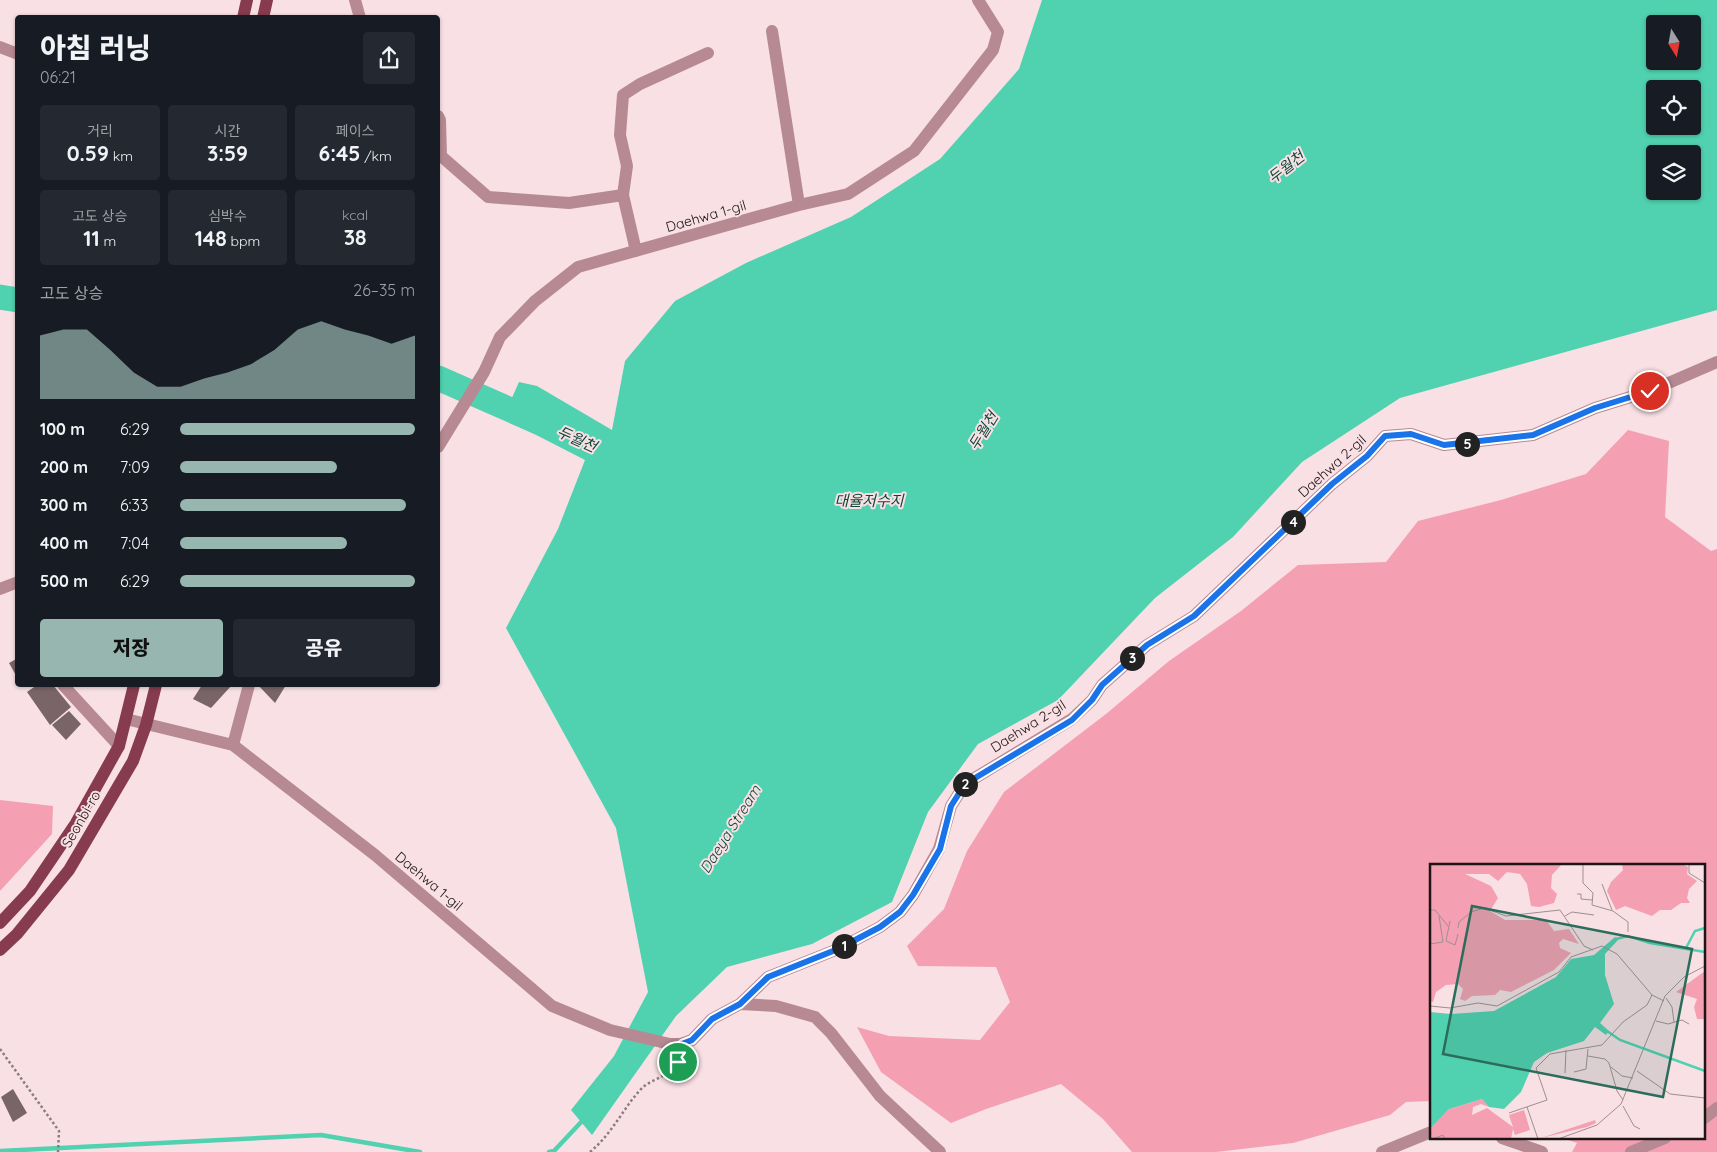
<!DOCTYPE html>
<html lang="ko">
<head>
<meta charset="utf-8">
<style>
	:root { --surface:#171b24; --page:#242831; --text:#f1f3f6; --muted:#9ea1a6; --accent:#98b6b0 }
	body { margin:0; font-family:Quicksand,"Noto Sans KR",sans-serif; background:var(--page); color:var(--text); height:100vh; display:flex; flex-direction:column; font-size:19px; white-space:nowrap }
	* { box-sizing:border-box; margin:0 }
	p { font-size:16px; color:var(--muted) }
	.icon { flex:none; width:28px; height:28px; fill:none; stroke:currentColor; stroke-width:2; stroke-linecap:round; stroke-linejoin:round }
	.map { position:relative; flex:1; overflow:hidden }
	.side { position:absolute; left:15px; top:15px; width:425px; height:672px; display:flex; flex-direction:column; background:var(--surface); border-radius:5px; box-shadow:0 1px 4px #0004 }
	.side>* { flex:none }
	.needle { width:32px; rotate:169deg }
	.tools { position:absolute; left:1646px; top:15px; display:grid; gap:10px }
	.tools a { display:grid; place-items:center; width:55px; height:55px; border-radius:5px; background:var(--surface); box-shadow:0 1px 4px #0004; font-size:25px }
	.pin { position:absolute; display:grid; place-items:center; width:42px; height:42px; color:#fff; margin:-21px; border:2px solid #fff; border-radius:50%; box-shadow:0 1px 5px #0007 }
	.km { position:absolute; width:25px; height:25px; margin:-12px; border-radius:50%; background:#222; color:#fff; font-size:14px; line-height:25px; text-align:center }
	.round { display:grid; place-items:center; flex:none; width:52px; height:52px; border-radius:5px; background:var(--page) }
	.headline { display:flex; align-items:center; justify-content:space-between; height:85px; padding:0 25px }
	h1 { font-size:28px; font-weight:800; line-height:38px }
	.figures { display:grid; grid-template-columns:repeat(3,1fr); gap:8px; height:85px; padding:5px 25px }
	.figures div { display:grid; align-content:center; border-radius:5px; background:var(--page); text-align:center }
	.figures b { font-size:21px; font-weight:800 }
	.figures small { font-size:14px; font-weight:400 }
	.figures p { font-size:14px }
	.chart { height:140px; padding:10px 25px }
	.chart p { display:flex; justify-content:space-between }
	.chart svg { width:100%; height:90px; margin-top:5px; fill:var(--accent); opacity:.7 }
	.primary-button { display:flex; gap:10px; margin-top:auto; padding:10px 25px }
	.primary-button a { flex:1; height:58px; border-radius:5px; background:var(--accent); color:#111; font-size:20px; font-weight:800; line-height:58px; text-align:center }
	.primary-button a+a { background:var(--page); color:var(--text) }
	ul { padding:0 25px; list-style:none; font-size:16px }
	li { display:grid; grid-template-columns:80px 60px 1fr; align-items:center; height:38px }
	li i { height:12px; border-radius:6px; background:var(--accent) }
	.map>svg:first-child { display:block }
</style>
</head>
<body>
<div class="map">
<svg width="1717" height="1152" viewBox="0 0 1717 1152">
	<rect width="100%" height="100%" fill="#f8e0e4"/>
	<!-- green -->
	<path fill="#f59fb2" d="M1628,430l41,11 -4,76 46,34 6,-2v603h-145l5,-9 -15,-5h141v-272h-272v235l-25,1 -16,13 -97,28 -77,9h-84l-29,-33 -42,-35 -75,25 -35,14 -70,-51 -24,-45 32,9 91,4 30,-38 -14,-35 -78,-1 -11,-20 37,-37 23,-58 37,-59 102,-78 63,-53 72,-50 57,-46 88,-3 32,-41 83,-21 85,-26z
		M0,800l53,6 -1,28 -52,57z"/>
	<!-- water -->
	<path fill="#50d1af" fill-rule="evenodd" d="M1042,0h675v310l-317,88 -98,64 -69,75 -78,61 -97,102 -80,44 -50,68 -36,90 -80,42 -85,23 -51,49 -84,119 -21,-25 43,-54 34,-64 -32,-164 -110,-200 52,-99 27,-69 -82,-42 16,-36 18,4 75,44 13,-69 50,-60 71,-38 105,-46 89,-58 79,-90zM1655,24h37v37h-37zM1655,89h37v37h-37zM1655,154h37v37h-37z"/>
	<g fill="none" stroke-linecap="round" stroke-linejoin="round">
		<!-- stream -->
		<path stroke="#50d1af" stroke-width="4.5" d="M0,1151l321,-16 99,17
			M549,1152l5,-1 30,-32"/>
		<!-- river -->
		<path stroke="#50d1af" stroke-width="25" d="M0,297l18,3
			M438,378l100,44"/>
	</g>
	<!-- building -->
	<path fill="#796468" d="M18,658v21l-9,-16z
		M37,685h16l18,22 -21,18 -23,-33z
		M202,685h30l-21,23 -18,-9z
		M258,685h28l-11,18z
		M69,711l12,13 -15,16 -14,-15z
		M13,1089l14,24 -14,9 -12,-25z"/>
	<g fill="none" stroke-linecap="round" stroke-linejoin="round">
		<!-- path -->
		<path stroke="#8c7c7f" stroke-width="2.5" stroke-dasharray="2.5 2.5" stroke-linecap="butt" d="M0,1049l59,82 -1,21
			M590,1152c23,-19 33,-44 52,-64 12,-11 34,-12 37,-32"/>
		<!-- minor -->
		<path stroke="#b78a93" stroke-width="12" d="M355,0l5,18
			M772,31l27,174
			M0,47l18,7
			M438,116l2,4 1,36 47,41 81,6 54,-8
			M636,251l-13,-56 4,-29 -7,-31 3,-40 17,-11 68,-31
			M438,447l46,-75 16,-35 35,-36 43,-34 221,-62 49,-11 66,-43 79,-101 5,-18 -20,-32
			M0,589l18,-7
			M63,685l56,61
			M126,719l107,26 142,110 177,151 58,24 60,14h11l11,-4 20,-21 28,-15 28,-27 70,-28 42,-22 20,-15 13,-17 26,-46 12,-43 14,-22 107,-65 20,-19 10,-15 45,-40 47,-29 138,-132 35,-28 18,-20 26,-2 33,11 89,-10 62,-27 55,-17 67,-29
			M233,745l16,-60
			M740,1004l36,2 39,11 16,16 49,63 60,56
			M1703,1119l14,-11
			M1502,1138l40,14
			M1382,1152l49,-20
			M1631,1152l34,-14"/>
		<!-- major -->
		<path stroke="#863b4f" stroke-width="12" d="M243,18l4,-18
			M263,18l4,-18
			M0,923l30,-32 46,-68 43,-77 15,-61
			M0,950l17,-16 52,-64 64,-109 13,-36 10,-40"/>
	</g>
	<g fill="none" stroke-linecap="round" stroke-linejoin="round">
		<!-- route casing -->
		<g stroke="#fff" stroke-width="10">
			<path id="route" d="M678,1062l4,-18 10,-4 20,-21 28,-15 28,-27 70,-28 42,-22 20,-15 13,-17 27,-46 11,-43 14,-22 107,-64 20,-20 10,-15 45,-40 47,-29 138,-132 35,-28 18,-20 26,-2 33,11 89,-10 62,-27 55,-17"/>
		</g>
		<!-- route -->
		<use href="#route" stroke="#1a73e8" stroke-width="6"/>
	</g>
	<g text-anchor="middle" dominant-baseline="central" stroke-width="4" stroke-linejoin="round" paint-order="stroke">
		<!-- street labels -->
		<g font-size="14" fill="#1c1415" stroke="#f8e0e4">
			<text transform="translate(706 216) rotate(-16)">Daehwa 1-gil</text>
			<text transform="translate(1332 466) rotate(-42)">Daehwa 2-gil</text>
			<text transform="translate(1028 726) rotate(-32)">Daehwa 2-gil</text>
			<text transform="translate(81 819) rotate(-60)">Seonbi-ro</text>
			<text transform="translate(429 881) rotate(40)">Daehwa 1-gil</text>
		</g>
		<!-- water labels -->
		<g font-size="15" font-style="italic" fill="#0e4639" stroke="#f8e0e4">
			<text transform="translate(1286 167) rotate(-38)">두월천</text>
			<text transform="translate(983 431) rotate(-58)">두월천</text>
			<text transform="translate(577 439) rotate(24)">두월천</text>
			<text x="869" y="500">대율저수지</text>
			<text transform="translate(730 829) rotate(-58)">Daeya Stream</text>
		</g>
	</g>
	<!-- overview -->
	<g transform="translate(1430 864)">
		<rect width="275" height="275" fill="#f8e0e4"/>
		<path d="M0,0h132l-10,11 -1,13 6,6 -3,9 -15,4 -8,-1 -4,-22 -7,-10 -13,-2 -9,9 -9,-7h-24l26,12 7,12 -8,13 15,9h41l8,11 15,-2 10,15 -16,-5 -4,4 1,5 11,5 -17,17 -43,22 -11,-2 -5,5 -23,1 -7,5 -5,-2 3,-10 -5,-5 -12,1 -10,7 -3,10 -3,-1zM192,0h60l6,3 -1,7 10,7 -8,8 -2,9 3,5h-9l-10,7h-11l-8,6 -27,-10 -9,4 -9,-19 4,-9 12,-12zM275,107v60l-1,-12h-7l-3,-12 3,-8 -21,-7zM52,235l7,8 -8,-3 -8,3 -1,8 15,-7 26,19 -4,-12 15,-5 6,20 -15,5 -2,-6 -2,10h-81v-10l19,-20zM165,256l1,3 -9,4 -46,11z" fill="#f59fb2"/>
		<path d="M185,73l3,3 -13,14v21l9,29 -14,19 9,8 -3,4 -11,-8 -11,14 -37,12 -13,9 -13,30 -17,17 -15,-2 -7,-8 -33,10 -19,20v-117l21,2 43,-3 62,-34 15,-18 23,-4z" fill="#50d1af"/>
		<path fill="none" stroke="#50d1af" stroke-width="2.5" d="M186,75l12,-3 22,7 55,9M256,84l9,-17 10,-3M177,167l13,9 85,31"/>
		<path fill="none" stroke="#a08e91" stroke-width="1" d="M259,0v9l16,10M153,1v18l10,10 -1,12 21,6 15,11v10M172,20l10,26M147,30h4v5l11,1M0,46h5l13,16M135,52l7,-4 22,3M20,57l-4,20 9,4 3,-11M28,64l1,-6 12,-10 13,-4 22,8 54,-6 24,36 9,4M0,80l13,-2 -4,-26M236,134l6,9 2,15M0,142l20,2 28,-5 19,3 62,-34 12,-15 31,-11 15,8 35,41 12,6M226,157l12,3 14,-4 7,4M158,192l17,3 4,4 8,28 6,9M181,203l11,9 11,2M207,207l33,23 35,4M144,208l12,-3 2,-20M135,209l1,-23M193,242l11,20 6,3M97,243l11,32M79,249l38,-13 -11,-32 14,-14 52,-9 21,-23 24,-17 5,-10M3,275l10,-4 2,4M128,275l39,-14 24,-21 44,-108 19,-19 21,-11"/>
		<path fill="#2c6c5b" fill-opacity="0.15" stroke="#2c6c5b" stroke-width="2.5" d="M42,42l220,43 -29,148 -220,-43z"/>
		<rect width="275" height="275" fill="none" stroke="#1c1415" stroke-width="2.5"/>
	</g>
</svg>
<div class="tools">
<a><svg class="needle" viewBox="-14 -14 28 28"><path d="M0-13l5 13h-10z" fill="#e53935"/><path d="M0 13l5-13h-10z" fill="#9ea1a6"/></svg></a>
<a><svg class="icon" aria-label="locate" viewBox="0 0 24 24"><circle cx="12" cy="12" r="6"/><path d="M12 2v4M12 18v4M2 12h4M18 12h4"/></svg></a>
<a><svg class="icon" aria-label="layers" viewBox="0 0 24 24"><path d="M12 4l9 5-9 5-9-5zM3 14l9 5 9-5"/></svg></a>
</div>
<div class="pin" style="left:678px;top:1062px;background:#1e9e55"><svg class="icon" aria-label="arrive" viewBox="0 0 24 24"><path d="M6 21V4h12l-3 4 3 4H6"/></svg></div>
<div class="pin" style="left:1650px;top:391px;background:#d93025"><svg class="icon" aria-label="check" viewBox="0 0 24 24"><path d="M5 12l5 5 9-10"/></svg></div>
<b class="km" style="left:844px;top:946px">1</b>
<b class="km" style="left:965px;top:784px">2</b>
<b class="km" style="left:1132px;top:658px">3</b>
<b class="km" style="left:1293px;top:522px">4</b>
<b class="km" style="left:1467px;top:444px">5</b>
<section class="side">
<div class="headline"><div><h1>아침 러닝</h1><p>06:21</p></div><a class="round"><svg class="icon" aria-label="share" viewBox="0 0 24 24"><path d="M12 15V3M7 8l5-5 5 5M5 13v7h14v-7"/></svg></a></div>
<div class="figures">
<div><p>거리</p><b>0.59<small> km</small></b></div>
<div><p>시간</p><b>3:59</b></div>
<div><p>페이스</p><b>6:45<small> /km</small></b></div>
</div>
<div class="figures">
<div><p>고도 상승</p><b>11<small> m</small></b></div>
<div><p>심박수</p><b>148<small> bpm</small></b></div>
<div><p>kcal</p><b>38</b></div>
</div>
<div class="chart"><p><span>고도 상승</span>26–35 m</p>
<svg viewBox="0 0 160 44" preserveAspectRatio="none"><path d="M0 44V13L10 10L20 10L30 20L40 31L50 38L60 38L70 34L80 31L90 27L100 20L110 10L120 6L130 10L140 13L150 17L160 13V44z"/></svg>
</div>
<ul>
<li><b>100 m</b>6:29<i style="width:100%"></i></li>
<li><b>200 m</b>7:09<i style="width:67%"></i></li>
<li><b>300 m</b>6:33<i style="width:96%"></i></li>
<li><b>400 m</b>7:04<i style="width:71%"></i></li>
<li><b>500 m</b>6:29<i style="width:100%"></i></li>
</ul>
<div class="primary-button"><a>저장</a><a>공유</a></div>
</section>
</div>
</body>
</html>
